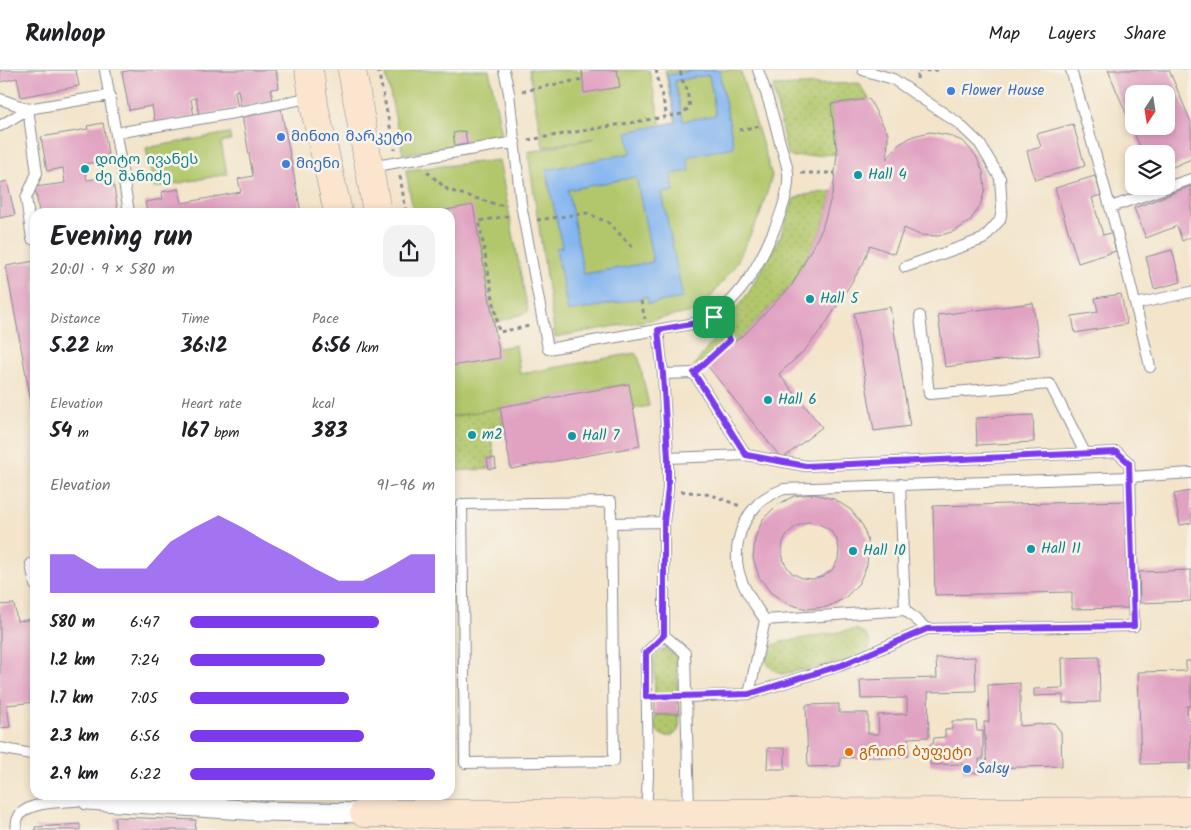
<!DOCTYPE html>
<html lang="en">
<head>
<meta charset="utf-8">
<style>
	:root { --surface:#fff; --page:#f2f2f2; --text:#202124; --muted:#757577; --line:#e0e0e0; --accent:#7c3aed }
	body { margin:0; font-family:Kalam,"Noto Sans Georgian",sans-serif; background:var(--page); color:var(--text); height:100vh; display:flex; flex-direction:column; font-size:19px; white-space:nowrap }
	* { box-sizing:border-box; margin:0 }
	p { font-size:16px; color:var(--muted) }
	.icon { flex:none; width:28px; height:28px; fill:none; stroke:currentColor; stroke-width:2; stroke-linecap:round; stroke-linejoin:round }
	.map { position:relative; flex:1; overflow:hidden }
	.drawer { position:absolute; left:30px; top:138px; width:425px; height:592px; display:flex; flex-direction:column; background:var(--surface); border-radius:15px; box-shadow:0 2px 8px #0003 }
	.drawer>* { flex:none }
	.needle { width:32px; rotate:192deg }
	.tools { position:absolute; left:1125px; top:15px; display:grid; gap:10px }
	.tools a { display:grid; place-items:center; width:50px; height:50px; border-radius:10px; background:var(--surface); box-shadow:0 2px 8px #0003; font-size:25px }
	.pin { position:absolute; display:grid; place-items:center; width:42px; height:42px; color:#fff; margin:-21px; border-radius:10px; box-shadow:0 2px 8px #0006 }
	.round { display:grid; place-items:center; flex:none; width:52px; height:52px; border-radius:15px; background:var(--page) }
	.summary { display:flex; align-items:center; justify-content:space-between; height:85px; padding:0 20px }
	h1 { font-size:28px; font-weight:800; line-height:38px }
	.figures { display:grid; grid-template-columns:repeat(3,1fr); gap:8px; height:85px; padding:5px 20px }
	.figures div { display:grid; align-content:center }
	.figures b { font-size:21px; font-weight:800 }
	.figures small { font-size:14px; font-weight:400 }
	.figures p { font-size:14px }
	.chart { height:140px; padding:10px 20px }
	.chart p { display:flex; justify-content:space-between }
	.chart svg { width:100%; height:90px; margin-top:5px; fill:var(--accent); opacity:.7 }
	ul { padding:0 20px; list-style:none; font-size:16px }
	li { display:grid; grid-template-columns:80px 60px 1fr; align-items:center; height:38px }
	li i { height:12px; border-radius:6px; background:var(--accent) }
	header { display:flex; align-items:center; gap:30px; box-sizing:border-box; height:70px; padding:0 25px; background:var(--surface); border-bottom:1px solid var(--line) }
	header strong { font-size:24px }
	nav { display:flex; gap:28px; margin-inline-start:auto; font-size:18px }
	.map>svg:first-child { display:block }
</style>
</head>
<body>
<header>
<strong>Runloop</strong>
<nav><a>Map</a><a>Layers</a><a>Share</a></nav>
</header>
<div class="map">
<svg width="1191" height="760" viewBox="0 0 1191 760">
	<defs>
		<pattern id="grass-dots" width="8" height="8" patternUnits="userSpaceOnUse" patternTransform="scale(1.25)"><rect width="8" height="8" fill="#b2c76c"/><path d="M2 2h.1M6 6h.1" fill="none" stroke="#98ab60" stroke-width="1.8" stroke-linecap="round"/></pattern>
	</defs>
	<rect width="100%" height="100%" fill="#f7f3e8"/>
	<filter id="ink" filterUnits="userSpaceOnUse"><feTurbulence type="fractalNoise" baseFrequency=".02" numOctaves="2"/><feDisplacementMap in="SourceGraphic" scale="10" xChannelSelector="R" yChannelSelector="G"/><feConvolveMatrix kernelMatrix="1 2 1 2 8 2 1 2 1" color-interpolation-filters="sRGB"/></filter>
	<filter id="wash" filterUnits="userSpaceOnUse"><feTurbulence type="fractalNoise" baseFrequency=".0096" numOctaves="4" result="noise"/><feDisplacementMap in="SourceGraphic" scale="20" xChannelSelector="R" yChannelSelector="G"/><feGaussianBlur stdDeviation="1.12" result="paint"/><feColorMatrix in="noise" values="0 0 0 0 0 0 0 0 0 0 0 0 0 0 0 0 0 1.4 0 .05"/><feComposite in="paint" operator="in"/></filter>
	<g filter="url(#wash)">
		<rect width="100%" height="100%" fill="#f3e4ca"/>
		<!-- grass -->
		<path fill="url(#grass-dots)" stroke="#667b65" d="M859,13l10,16 -38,5 6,50 -46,3 -4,-4 -14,-67z
			M833,121l-11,38 -30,56 -45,47 -41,32 -13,14 -4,-5 60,-81 32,-57 13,-36 10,-4z
			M500,337l3,18 -14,3 6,30 -7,1 1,10 -39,2v-54z
			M856,559c17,8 19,17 4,30l-79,15c-10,-4 -22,-15 -12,-26 2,-3 8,-4 12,-6z
			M666,579l8,5 3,5 1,41h-23l-1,-41 4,-7z
			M655,644h24c0,4 1,9 0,13 -2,11 -16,12 -22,4 -4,-5 -2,-11 -2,-17z"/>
		<!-- park -->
		<path fill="#b2c76c" stroke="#667b65" d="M385,0h104l14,70 -100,14z
			M529,0h120l12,55 15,-3 -11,-52h75l32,106 -12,39 -25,51 -35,45 -145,26 -27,-185 67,-14 -52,9z
			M229,63l2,7 -10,2 6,32 -73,14 -8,-40z
			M499,90l29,152 -34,11 4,25 18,-3 4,29 115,-21 4,6 10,47 -16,3 -5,-25 -178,33v-205h-37l-7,-42z"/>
		<!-- water -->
		<path fill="#84b5f0" stroke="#5072a7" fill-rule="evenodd" d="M697,0h22l15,77 -47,10 3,14 -19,3 3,17 -12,2 21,105 -35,6 -1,-7 -79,15 -12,-64 6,-1 -16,-77 85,-17 -4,-21 49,-10 -9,-47zM709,5l7,40 -33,6 -8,-40zM636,107l17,85 -69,12 -16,-84z"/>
		<g id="blocks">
			<!-- building -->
			<path fill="#e1a2c2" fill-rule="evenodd" d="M0,0h76l3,16 -58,11 -4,-19 -17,4z
				M133,0h143l3,18 -8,1 2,12 -32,6 -3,-17 -3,1 3,17 -39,7 -3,-17 -5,1 3,17 -39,7 -3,-17 -23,4 -7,-38z
				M582,0h35l3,17 -36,6z
				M1108,0h61l22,52v37l-25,11v-16h-23zM1134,24h32v32h-32z
				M869,29l19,35 -1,25 11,-14 15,-9 17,-4 18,3 16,7 12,14 7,16 2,17 -5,17 -10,15 -15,10 -17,5 -18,-1 -16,-7 -10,26 -24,-9 -7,19 -38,61 -20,25 -26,24 43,53 -40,32 -76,-95 41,-32 45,-47 30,-56 11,-38 4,-37 -6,-50z
				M281,39l20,103h-154l-2,-10 18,-3 -1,-7 17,-3 3,14 59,-11 -3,-13 15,-3 -11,-60z
				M103,53l6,37 -25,4 3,16 25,-4 6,35 -79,1 -4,-25 30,-4 -2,-15 -16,3 -6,-34 47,-8 -1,-3z
				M1073,54l12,42 -50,14 -8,-29 14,-4 -4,-13z
				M465,61l2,13 -12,2 -2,-13z
				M1095,106l6,19 -9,3 11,37 8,-2 5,18 -38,12 -23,-75z
				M7,111l8,34 -15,3v-35z
				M1191,116v51l-9,4 -5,-15 -31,12 -12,-30z
				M473,135l27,153 -49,8 -1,-154h-15z
				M1172,180l9,32 -27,7 -8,-32z
				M35,191v157h-1l-28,-152z
				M1121,224l6,30 -52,9 -3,-17 26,-4 -3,-14z
				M1033,233l7,52 -95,12 -7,-52z
				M890,237l20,119 -36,5 -20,-118z
				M629,314l11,62 -129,23 -11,-62z
				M1033,345l1,27 -57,3 -1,-27z
				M495,388l1,10 -7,1 -2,-10z
				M1191,421v32l-11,2 -6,-31z
				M814,424l20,5 17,11 12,16 6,19 -2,20 -8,18 -14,15 -18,9 -20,2 -19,-5 -17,-11 -12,-16 -6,-19 2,-20 8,-19 14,-14 17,-9zM808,452l11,2 10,5 7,9 3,11 -1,11 -6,10 -9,6 -10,3 -11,-1 -10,-5 -7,-9 -3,-10 1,-12 5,-9 9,-7z
				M1127,431l3,107 -58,1v-17l-137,3 -2,-89z
				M1191,500v31l-51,2 -1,-31z
				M14,534l3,17 18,-2v83l-28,3 3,22 -10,1v-123z
				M975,587l1,34 -48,1 1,45 -21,1v18l-68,2v8l-32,1 -2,-62 33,-1v9h29v21h11l-1,-19 29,-1v-16l-46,1 -1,-19 77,-2 -1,-20z
				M1099,587l1,45 -37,1v-8l-29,1v-7l29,-1 -1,-30z
				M1186,591h5v45h-4l1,14h3v49l-2,1v-7l-48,1 -3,-92 48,-1z
				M1020,613v43l34,-3 7,9 1,34 -75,2 -3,-46h5l-1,-37z
				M655,630h23l1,14h-24z
				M952,651h24l1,10h6v28h-4l1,14h-17v-9l-33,1v-21h3l1,-6 11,-1v-7l7,-1z
				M768,678h17v21h-18z
				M115,747l81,3 -1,10h-80z
				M80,754v6h-45v-3z"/>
		</g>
	</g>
	<g filter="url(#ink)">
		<use href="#blocks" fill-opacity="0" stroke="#878a94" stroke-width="1"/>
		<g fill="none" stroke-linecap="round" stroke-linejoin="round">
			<!-- lane casing -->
			<g stroke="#878a94" stroke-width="12">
				<path id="lane" d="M105,0l24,142
					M504,0l5,23 12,111 27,145 154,-27c15,-6 29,-20 40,-34 18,-23 49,-86 46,-115 -1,-10 -5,-20 -8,-30 -6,-25 -13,-49 -22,-73
					M863,0l30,9 65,44 22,21 20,34 2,31 -2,11 -17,19 -78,28
					M1071,0c29,98 57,197 79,297
					M0,29l28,10 -28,17
					M116,63l118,-20 78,-16
					M370,97l145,-25
					M1111,137l80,-28
					M35,168l-3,1 -6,-41 11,-25 -9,-64 82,-14
					M1136,234l55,-12
					M920,246l9,78 121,-10 35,69
					M658,260l5,44 5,84v31l-4,33v113
					M663,304l31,-1 52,82
					M668,388l78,-3 60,11 311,-14 12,11 1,14 61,-4
					M611,432l3,259 -149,2 -3,-259z
					M611,453l53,-1
					M31,494l4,21
					M765,550c-8,-12 -17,-24 -22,-36 -12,-27 -6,-58 14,-79 7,-8 17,-12 27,-16l346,-12 4,149 -207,3 -22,-19 -5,-126
					M749,624l93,-29 85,-36
					M686,627l63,-3 16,-74 140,-10
					M0,678l31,6 4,2
					M210,725v13
					M646,742l2,-36 -2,-123 18,-18 21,18 4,158
					M16,760c1,-3 0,-9 2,-12 8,-18 51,-16 69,-18l-1,-2"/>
			</g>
			<!-- street casing -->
			<g stroke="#878a94" stroke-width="21">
				<path id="street" d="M87,730l174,11 103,2"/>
			</g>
			<!-- secondary casing -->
			<g stroke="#878a94" stroke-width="29">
				<path id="secondary" d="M309,0l6,40 23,102
					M352,0l25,142
					M364,743l70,1 757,-3"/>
			</g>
			<!-- path -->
			<path stroke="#878a94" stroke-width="3" stroke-dasharray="4 4" stroke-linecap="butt" d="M378,0l17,80
				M656,0l11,47
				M917,9l1,-8 22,-1
				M522,21l61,-12
				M739,60l21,-4
				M528,70l154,-26 8,-7 -4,-21 -4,-6 -2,-10
				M427,102l21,18 51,15h8
				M801,103h34
				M400,106l6,36
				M508,146l-29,5 20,111 31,-6
				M537,150l50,-7 22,10 24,25
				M641,231l4,18
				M721,258l11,15
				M704,293l26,-23
				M681,421l31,4 28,11
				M659,627h14"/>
			<!-- lane -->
			<use href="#lane" stroke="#fff" stroke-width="10"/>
			<!-- street -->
			<use href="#street" stroke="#fff" stroke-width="19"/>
			<!-- secondary -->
			<use href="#secondary" stroke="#fce5cf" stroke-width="28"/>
		</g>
	</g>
	<g fill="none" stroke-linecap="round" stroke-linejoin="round" filter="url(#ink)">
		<!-- route casing -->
		<g stroke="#fff" stroke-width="10">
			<path id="route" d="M714,247l16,23 -36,33 52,82 60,11 311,-14 12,11 5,163 -207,3 -85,36 -93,29 -103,3v-44l18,-18v-113l4,-33v-31l-5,-84 -5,-44 44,-8z"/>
		</g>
		<!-- route -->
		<use href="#route" stroke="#7c3aed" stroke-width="6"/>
	</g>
	<!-- markers -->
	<g fill="#3f7fe0" stroke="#f7f3e8" stroke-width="2">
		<circle cx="951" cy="21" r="5"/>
		<circle cx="281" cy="67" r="5"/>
		<circle cx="286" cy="94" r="5"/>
		<circle cx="967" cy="699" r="5"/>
	</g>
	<g fill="#0f9aa8" stroke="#f7f3e8" stroke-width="2">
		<circle cx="85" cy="99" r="5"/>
		<circle cx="858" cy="105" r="5"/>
		<circle cx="810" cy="229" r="5"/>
		<circle cx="768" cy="330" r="5"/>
		<circle cx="472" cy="365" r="5"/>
		<circle cx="572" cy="366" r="5"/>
		<circle cx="1031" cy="479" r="5"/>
		<circle cx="853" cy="481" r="5"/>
	</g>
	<circle fill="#e8710a" stroke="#f7f3e8" stroke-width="2" cx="849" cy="682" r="5"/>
	<g text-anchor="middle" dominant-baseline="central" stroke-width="5" stroke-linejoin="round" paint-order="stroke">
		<!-- shop labels -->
		<g font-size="15" fill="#366cbe" stroke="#f7f3e8" text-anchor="start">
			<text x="961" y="21">Flower House</text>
			<text x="291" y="67">მინთი მარკეტი</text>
			<text x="296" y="94">მიენი</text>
			<text x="977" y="699">Salsy</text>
		</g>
		<!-- culture labels -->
		<g font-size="15" fill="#0d838f" stroke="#f7f3e8" text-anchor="start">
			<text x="95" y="90">დიტო ივანეს<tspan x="95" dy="17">ძე შანიძე</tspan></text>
			<text x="868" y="105">Hall 4</text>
			<text x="820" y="229">Hall 5</text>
			<text x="778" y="330">Hall 6</text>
			<text x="482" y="365">m2</text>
			<text x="582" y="366">Hall 7</text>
			<text x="1041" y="479">Hall 11</text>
			<text x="863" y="481">Hall 10</text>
		</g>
		<!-- food labels -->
		<g font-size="15" fill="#c56008" stroke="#f7f3e8" text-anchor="start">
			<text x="859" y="682">გრიინ ბუფეტი</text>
		</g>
	</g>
</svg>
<div class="tools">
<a><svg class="needle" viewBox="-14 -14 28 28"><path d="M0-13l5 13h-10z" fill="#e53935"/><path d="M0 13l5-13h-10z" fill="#757577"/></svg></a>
<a><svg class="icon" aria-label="layers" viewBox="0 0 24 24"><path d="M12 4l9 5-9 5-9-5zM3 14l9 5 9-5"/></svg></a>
</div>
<div class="pin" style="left:714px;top:247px;background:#1e9e55"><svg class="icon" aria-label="arrive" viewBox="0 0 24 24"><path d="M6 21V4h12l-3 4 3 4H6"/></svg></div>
<section class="drawer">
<div class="summary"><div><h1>Evening run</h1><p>20:01 · 9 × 580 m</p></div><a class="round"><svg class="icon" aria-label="share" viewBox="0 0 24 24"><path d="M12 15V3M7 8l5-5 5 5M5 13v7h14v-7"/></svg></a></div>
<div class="figures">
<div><p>Distance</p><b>5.22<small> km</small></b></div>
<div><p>Time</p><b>36:12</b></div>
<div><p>Pace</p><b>6:56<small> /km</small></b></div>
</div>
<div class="figures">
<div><p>Elevation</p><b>54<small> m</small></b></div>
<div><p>Heart rate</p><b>167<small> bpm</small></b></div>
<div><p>kcal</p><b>383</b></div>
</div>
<div class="chart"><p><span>Elevation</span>91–96 m</p>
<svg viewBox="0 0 160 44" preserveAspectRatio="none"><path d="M0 44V25L10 25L20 32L30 32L40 32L50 19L60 12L70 6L80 12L90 19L100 25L110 32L120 38L130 38L140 32L150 25L160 25V44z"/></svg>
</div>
<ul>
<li><b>580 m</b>6:47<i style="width:77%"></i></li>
<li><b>1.2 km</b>7:24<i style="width:55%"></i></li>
<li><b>1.7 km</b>7:05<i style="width:65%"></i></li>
<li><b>2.3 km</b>6:56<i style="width:71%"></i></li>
<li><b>2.9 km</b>6:22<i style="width:100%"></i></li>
</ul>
</section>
</div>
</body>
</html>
